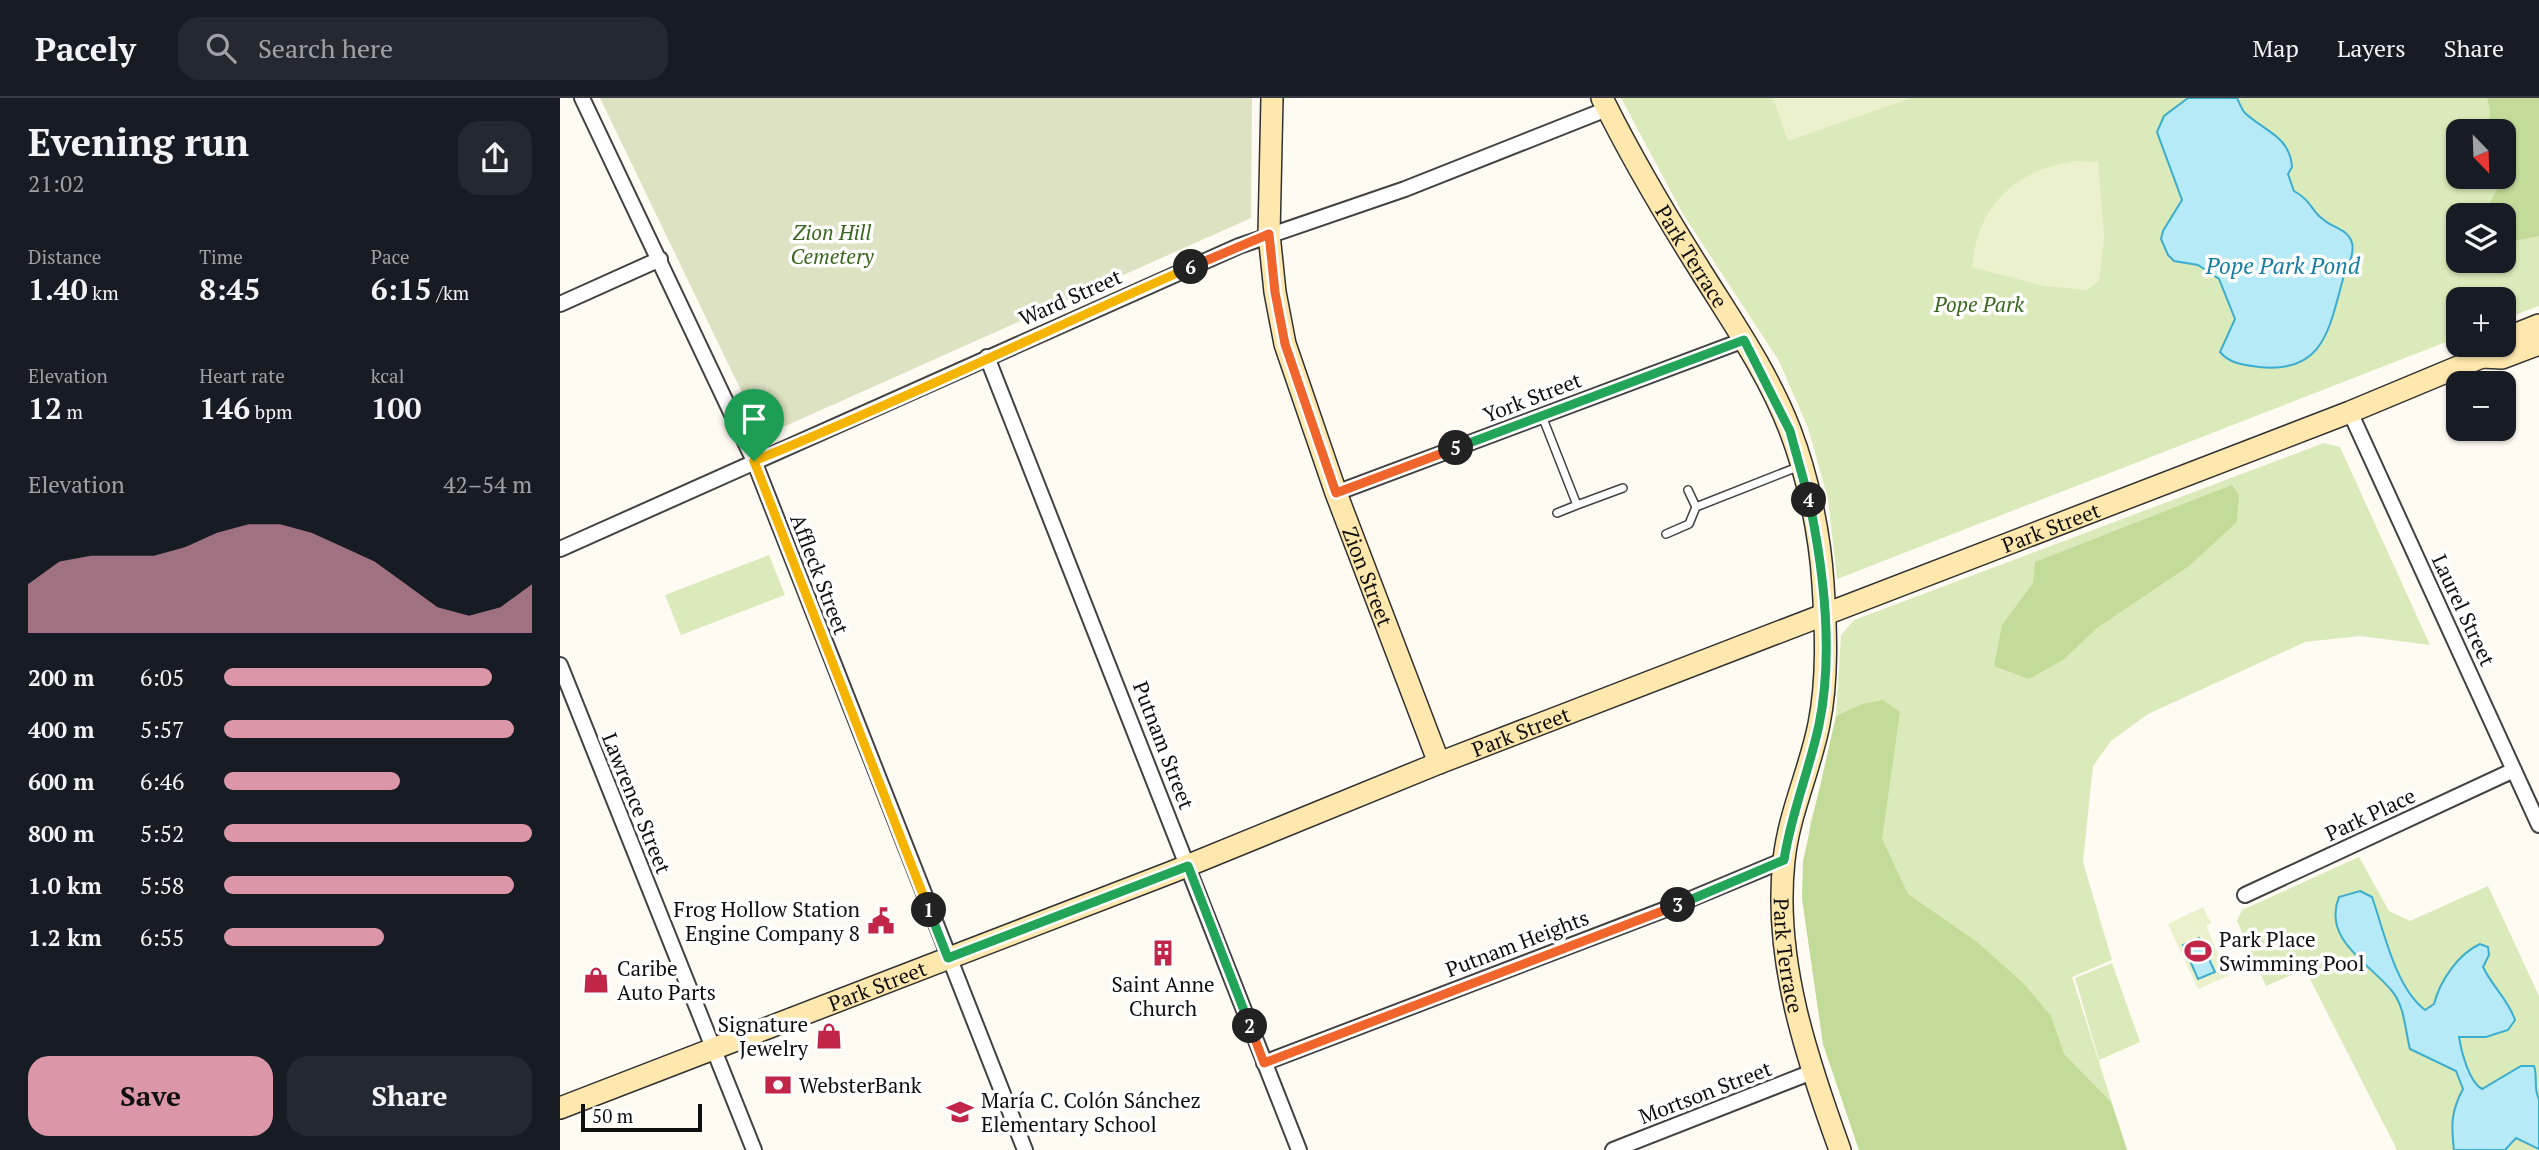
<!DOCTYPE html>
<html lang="en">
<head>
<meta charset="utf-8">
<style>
	:root { --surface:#171b24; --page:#242831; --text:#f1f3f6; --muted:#9ea1a6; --line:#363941; --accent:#db96a8 }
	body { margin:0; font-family:"PT Serif",serif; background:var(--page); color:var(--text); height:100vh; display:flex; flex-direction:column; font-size:26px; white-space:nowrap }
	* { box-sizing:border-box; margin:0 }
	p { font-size:23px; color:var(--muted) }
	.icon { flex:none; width:38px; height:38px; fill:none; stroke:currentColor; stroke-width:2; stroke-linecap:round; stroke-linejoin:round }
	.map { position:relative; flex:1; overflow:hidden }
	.details { display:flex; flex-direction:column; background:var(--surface); width:560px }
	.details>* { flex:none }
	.needle { width:46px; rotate:157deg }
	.tools { position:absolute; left:1886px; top:21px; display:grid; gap:14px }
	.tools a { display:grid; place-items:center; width:70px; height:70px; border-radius:14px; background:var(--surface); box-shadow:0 2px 5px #0004; font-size:35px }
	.scale { position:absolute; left:21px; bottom:18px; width:121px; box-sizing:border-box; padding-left:7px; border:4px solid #0f0f0f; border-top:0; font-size:19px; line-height:24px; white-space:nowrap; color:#0f0f0f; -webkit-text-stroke:5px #fff; paint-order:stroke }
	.pin { position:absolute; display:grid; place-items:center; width:60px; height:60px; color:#fff; margin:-72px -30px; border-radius:50% 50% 50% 0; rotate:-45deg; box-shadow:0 0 7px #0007 }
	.pin .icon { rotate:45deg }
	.km { position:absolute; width:35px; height:35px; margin:-18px; border-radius:50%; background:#222; color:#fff; font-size:19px; line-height:35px; text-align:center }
	.round { display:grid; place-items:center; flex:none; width:74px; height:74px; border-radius:21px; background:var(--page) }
	.head { display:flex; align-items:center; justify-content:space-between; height:119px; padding:0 28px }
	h1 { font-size:38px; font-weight:700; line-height:52px }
	.figures { display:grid; grid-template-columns:repeat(3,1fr); gap:10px; height:119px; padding:7px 28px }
	.figures div { display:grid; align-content:center }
	.figures b { font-size:30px; font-weight:700 }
	.figures small { font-size:19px; font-weight:400 }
	.figures p { font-size:19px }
	.chart { height:196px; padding:14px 28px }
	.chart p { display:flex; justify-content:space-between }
	.chart svg { width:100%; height:126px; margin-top:7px; fill:var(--accent); opacity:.7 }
	.primary-button { display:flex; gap:14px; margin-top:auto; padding:14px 28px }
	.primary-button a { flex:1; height:80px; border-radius:21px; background:var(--accent); color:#111; font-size:28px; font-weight:700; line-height:80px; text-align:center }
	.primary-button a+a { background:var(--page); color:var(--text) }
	ul { padding:0 28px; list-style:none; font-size:23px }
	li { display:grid; grid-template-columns:112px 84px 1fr; align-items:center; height:52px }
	li i { height:18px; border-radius:9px; background:var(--accent) }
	header { display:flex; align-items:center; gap:42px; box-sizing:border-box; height:98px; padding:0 35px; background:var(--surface); border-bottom:2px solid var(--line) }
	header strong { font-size:33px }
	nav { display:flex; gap:38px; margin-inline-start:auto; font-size:24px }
	.search { width:490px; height:63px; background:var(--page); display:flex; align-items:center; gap:18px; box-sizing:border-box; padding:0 24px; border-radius:21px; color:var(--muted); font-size:26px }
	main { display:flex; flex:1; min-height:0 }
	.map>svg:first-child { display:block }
</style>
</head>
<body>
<header>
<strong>Pacely</strong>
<div class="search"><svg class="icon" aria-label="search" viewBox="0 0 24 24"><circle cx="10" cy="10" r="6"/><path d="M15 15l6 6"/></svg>Search here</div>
<nav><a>Map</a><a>Layers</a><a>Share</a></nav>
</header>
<main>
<section class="details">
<div class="head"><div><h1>Evening run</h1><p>21:02</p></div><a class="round"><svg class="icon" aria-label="share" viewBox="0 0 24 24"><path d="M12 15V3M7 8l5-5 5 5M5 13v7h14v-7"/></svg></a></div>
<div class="figures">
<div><p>Distance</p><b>1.40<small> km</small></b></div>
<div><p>Time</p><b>8:45</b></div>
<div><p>Pace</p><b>6:15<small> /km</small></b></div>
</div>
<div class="figures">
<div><p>Elevation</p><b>12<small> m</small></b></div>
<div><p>Heart rate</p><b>146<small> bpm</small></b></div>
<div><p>kcal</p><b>100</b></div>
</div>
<div class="chart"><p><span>Elevation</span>42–54 m</p>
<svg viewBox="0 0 160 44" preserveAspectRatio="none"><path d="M0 44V27L10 19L20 17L30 17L40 17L50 14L60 9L70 6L80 6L90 9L100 14L110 19L120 27L130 35L140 38L150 35L160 27V44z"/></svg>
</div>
<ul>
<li><b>200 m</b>6:05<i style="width:87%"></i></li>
<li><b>400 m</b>5:57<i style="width:94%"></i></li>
<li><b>600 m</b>6:46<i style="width:57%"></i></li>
<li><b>800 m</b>5:52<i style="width:100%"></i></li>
<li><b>1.0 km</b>5:58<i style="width:94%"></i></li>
<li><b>1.2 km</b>6:55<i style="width:52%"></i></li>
</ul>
<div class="primary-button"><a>Save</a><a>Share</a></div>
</section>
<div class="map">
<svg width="1979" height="1052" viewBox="0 0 1979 1052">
	<rect width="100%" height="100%" fill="#fffaf2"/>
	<!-- green -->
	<path fill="#dbeaba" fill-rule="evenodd" d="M1061,0h918v208l-35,13v-20h-45v38l-622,242 -9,-80 -20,-71 -29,-67 -96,-147zM1899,33h45v46h-45zM1899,117h45v46h-45z
		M1764,345l16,4 90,198 -70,-9 -55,6 -157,72 -37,27 -18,25 -10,96 29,98 -40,17 55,173h-268l-36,-106 -21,-146 8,-75 15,-53 11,-54 5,-81 13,-15z
		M209,457l16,40 -104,40 -16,-40z
		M1799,759l30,54 21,10 78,-35 51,110v154h-142l-92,-181 -39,17 -29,-65 5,-11z
		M1552,865l28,79 -41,18 -24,-82z"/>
	<!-- forest -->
	<path fill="#c2db99" d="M1927,0h52v138l-35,7v-28h-21l21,-38v-46h-15l1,-22z
		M1672,387l7,10 -2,27 -48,44 -92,62 -34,32 -34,19 -35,-13 8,-41 31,-42 2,-21z
		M1323,602l17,12 -18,127 26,55 69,48 46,41 28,33 13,38 47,48 16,48h-268l-36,-106 -21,-146 1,-37 33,-145 26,-12z"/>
	<!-- cemetery -->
	<path fill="#dde2c2" d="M40,0h652l-1,120 -488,218z"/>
	<!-- pitch -->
	<path fill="#ebf1cc" d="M1213,0h138l-123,43z
		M1516,63l22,1 6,75 -5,44 -12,9 -43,-4 -72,-19c6,-63 43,-97 104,-106z
		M1643,809l8,16 -5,3 22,50 -30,13 -30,-65z"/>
	<!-- water -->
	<path fill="#b6eaf7" stroke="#3cadce" stroke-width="2" d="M1628,0h49c2,4 5,12 8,15 19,18 45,23 47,54l-4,7 6,17c19,11 16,19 30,29 9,8 24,9 28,23 3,12 -6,25 -9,36 -14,50 -19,95 -84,88 -15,-2 -29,-3 -39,-15l15,-33 -16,-40 -21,-14 -24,-4 -6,-6 -7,-16 2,-8 19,-31 -25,-68 7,-16z
		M1800,793l12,6c12,34 23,90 53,113l9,-6c6,-23 24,-50 46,-60l8,3 1,8 -6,12c9,19 26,34 32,53l-7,10 -22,7h-27c2,14 10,45 23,52l39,-23h13c4,11 -1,23 5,33v50l-23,-11 -11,12h-51c-3,-25 -3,-39 9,-61l-7,-18 -46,-22c-5,-19 -5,-42 -18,-58 -23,-28 -70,-52 -53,-94z
		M1639,840l16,34 -17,7 -15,-34z"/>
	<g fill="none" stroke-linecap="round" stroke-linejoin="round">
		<!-- lane casing -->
		<g stroke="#424242" stroke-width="10">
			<path id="lane" d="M982,318l35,89 46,-17
				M1128,392l8,17
				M997,415l20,-8
				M1106,436l23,-10 7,-17 104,-41"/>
		</g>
		<!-- street casing -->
		<g stroke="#424242" stroke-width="18">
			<path id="street" d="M22,0l172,363 271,689
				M0,206l100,-45
				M427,259l312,793
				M1790,314l189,413
				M776,395l408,-153
				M0,451l679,-303 166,-57 202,-80
				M0,567l194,485
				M1685,797l269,-125
				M704,965l410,-157 110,-46
				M1053,1052l199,-78"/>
		</g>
		<!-- secondary casing -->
		<g stroke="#313131" stroke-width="24">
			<g id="secondary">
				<path id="s1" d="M712,0l-3,136 6,58 10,52 51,149 103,270"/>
				<path id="s2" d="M1042,0c30,61 64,118 100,175 32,51 67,102 88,157 18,47 30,104 33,154 3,45 5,95 -4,140 -9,46 -30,89 -35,136 -11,99 23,199 56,290"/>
				<path d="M1944,241l35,-14"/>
				<path d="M1922,259l20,1 37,-14"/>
				<path id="s3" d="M0,1010l612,-236 267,-109 911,-351 132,-55 12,-12"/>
			</g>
		</g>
		<!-- lane -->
		<use href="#lane" stroke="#fff" stroke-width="7"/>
		<!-- street -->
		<use href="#street" stroke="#fff" stroke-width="14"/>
		<!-- secondary -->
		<use href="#secondary" stroke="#ffe8ad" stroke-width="21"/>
	</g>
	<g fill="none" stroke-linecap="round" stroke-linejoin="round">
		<!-- split-1 casing -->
		<g stroke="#fff" stroke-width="14">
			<path id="split-1" d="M194,363l175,449"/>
		</g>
		<!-- split-2 casing -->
		<g stroke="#fff" stroke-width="14">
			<path id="split-2" d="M369,812l19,48 240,-92 62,160"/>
		</g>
		<!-- split-3 casing -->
		<g stroke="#fff" stroke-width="14">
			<path id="split-3" d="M690,928l14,37 414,-158"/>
		</g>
		<!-- split-4 casing -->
		<g stroke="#fff" stroke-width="14">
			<path id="split-4" d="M1118,807l106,-45c7,-46 25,-89 35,-135 15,-73 5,-154 -10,-225"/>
		</g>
		<!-- split-5 casing -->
		<g stroke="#fff" stroke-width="14">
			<path id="split-5" d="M896,350l288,-108 46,91 19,69"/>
		</g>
		<!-- split-6 casing -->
		<g stroke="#fff" stroke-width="14">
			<path id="split-6" d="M631,169l78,-33 6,58 10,52 51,149 120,-45"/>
		</g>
		<!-- split-7 casing -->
		<g stroke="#fff" stroke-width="14">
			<path id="split-7" d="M194,363c147,-60 291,-130 437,-194"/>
		</g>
		<!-- split-1 -->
		<use href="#split-1" stroke="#f5b400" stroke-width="9"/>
		<!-- split-2 -->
		<use href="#split-2" stroke="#22a559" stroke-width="9"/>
		<!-- split-3 -->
		<use href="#split-3" stroke="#f0652b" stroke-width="9"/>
		<!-- split-4 -->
		<use href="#split-4" stroke="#22a559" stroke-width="9"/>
		<!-- split-5 -->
		<use href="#split-5" stroke="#22a559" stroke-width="9"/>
		<!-- split-6 -->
		<use href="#split-6" stroke="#f0652b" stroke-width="9"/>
		<!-- split-7 -->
		<use href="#split-7" stroke="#f5b400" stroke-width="9"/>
	</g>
	<!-- icons -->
	<defs>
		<g id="civic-bare" transform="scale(2.1)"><path d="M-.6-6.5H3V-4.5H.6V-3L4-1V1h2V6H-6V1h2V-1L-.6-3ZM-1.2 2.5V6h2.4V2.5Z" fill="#c12548" stroke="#fff" stroke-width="2.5" paint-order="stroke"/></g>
		<g id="stadium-bare" transform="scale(2.1)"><path d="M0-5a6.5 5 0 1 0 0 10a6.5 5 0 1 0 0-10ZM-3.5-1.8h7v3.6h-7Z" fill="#c12548" stroke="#fff" stroke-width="2.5" paint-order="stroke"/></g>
		<g id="building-bare" transform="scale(2.1)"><path d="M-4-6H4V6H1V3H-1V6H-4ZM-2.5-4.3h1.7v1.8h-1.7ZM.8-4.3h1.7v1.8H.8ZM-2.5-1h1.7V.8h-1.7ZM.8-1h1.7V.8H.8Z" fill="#c12548" stroke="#fff" stroke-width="2.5" paint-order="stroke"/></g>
		<g id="shop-bare" transform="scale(2.1)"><path d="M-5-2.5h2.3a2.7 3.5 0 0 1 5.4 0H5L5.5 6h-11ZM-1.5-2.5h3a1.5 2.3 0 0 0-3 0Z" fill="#c12548" stroke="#fff" stroke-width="2.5" paint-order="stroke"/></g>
		<g id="bank-bare" transform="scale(2.1)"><path d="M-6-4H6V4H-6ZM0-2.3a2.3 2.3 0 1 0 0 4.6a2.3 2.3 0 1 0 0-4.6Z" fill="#c12548" stroke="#fff" stroke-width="2.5" paint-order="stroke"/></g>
		<g id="school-bare" transform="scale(2.1)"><path d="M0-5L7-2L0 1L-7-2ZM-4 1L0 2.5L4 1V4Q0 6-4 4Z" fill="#c12548" stroke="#fff" stroke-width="2.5" paint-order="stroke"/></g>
	</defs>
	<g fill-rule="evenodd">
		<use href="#civic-bare" x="321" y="823"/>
		<use href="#stadium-bare" x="1638" y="853"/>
		<use href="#building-bare" x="603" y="855"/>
		<use href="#shop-bare" x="36" y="882"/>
		<use href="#shop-bare" x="269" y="938"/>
		<use href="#bank-bare" x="218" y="987"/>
		<use href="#school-bare" x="400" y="1014"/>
	</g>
	<g text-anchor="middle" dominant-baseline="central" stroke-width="7" stroke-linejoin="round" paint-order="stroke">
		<!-- park labels -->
		<g font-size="21" font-style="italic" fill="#3a681e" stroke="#fff">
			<text x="272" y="134">Zion Hill<tspan x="272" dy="24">Cemetery</tspan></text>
			<text x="1419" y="206">Pope Park</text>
		</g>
		<!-- street labels -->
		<g font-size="21" fill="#0f0f0f" stroke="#fff">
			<text stroke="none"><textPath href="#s2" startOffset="182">Park Terrace</textPath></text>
			<text transform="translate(510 199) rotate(-24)">Ward Street</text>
			<text transform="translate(972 299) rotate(-21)">York Street</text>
			<text stroke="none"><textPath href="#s3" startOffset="1600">Park Street</textPath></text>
			<text transform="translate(260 476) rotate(69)">Affleck Street</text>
			<text stroke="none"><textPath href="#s1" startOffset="494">Zion Street</textPath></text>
			<text transform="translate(1904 512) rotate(65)">Laurel Street</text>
			<text stroke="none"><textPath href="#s3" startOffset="1032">Park Street</textPath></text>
			<text transform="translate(604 647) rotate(69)">Putnam Street</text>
			<text transform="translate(77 705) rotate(68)">Lawrence Street</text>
			<text transform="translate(1810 716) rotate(-25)">Park Place</text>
			<text transform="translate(957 845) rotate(-21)">Putnam Heights</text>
			<text stroke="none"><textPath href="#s2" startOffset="917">Park Terrace</textPath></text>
			<text stroke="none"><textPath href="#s3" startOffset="340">Park Street</textPath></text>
			<text transform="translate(1145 994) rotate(-21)">Mortson Street</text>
		</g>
		<!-- poi labels -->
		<g font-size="21" fill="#0f0f0f" stroke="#fff" text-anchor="start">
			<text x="300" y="811" text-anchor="end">Frog Hollow Station<tspan x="300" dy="24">Engine Company 8</tspan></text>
			<text x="1659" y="841">Park Place<tspan x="1659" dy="24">Swimming Pool</tspan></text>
			<text x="57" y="870">Caribe<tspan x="57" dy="24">Auto Parts</tspan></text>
			<text x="603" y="886" text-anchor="middle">Saint Anne<tspan x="603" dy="24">Church</tspan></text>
			<text x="248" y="926" text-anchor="end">Signature<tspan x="248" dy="24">Jewelry</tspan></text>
			<text x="239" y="987">WebsterBank</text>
			<text x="421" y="1002">María C. Colón Sánchez<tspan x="421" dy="24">Elementary School</tspan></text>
		</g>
		<!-- water labels -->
		<g font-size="23" font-style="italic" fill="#177ea3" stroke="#fff">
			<text x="1723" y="167">Pope Park Pond</text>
		</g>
	</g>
</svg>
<div class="tools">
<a><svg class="needle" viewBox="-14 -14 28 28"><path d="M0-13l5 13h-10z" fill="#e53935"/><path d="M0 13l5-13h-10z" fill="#9ea1a6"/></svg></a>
<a><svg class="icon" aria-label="layers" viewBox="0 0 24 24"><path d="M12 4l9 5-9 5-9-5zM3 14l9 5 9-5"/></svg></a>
<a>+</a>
<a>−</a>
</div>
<div class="scale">50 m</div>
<div class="pin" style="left:194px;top:363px;background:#1e9e55"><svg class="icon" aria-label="arrive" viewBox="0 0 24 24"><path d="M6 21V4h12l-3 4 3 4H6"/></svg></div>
<b class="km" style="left:369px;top:812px">1</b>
<b class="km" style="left:690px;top:928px">2</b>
<b class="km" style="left:1118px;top:807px">3</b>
<b class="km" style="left:1249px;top:402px">4</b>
<b class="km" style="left:896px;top:350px">5</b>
<b class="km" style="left:631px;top:169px">6</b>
</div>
</main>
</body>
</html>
